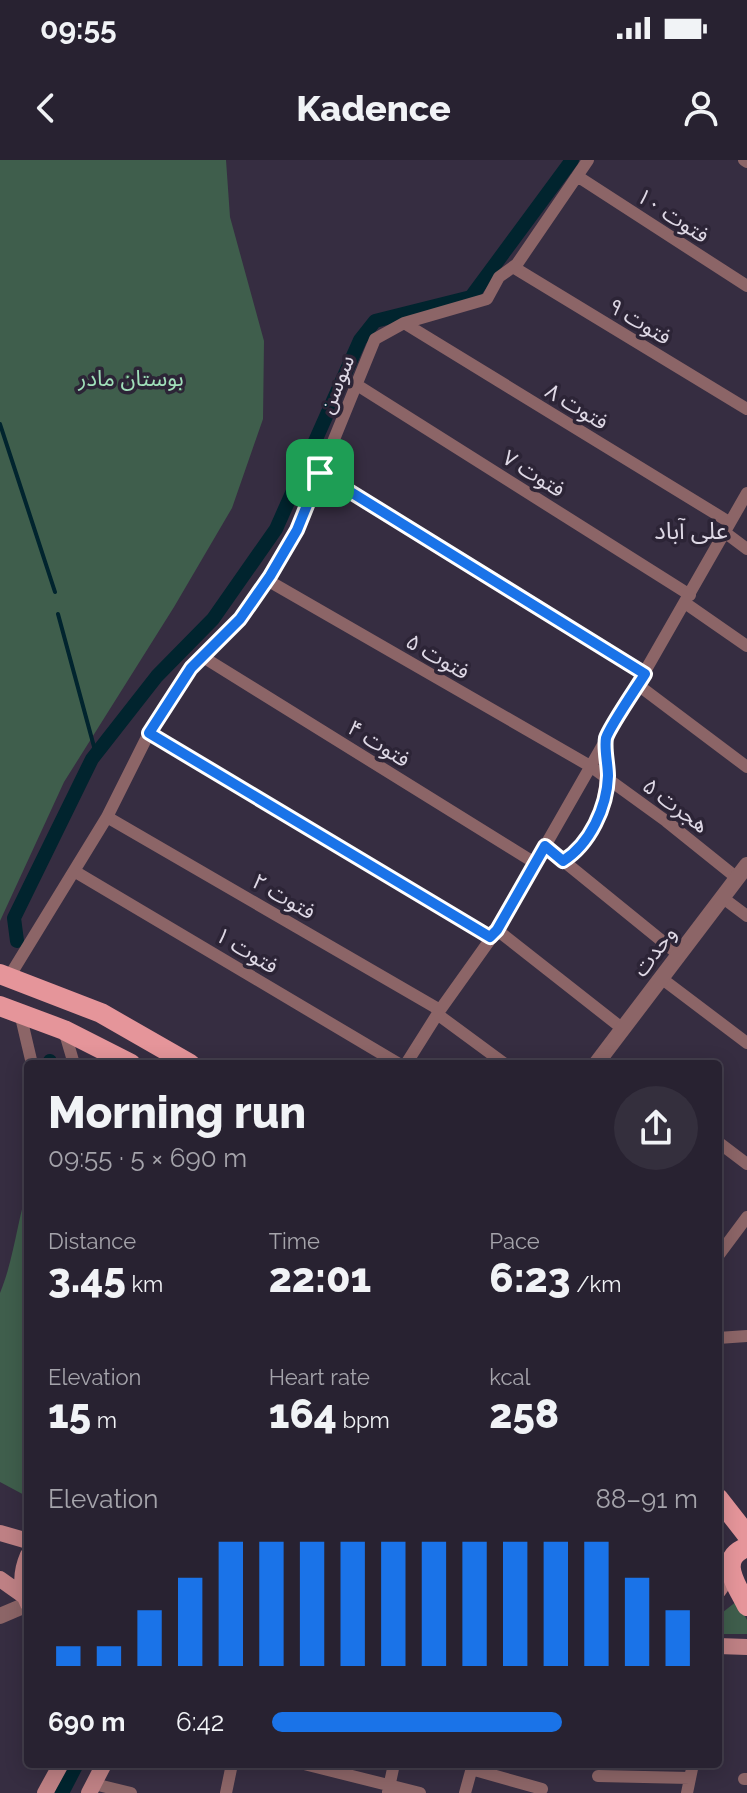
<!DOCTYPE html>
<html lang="en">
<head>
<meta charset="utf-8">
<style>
	:root { --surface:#282231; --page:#342f3d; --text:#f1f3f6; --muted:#a5a4ab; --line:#443f4d; --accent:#1a73e8 }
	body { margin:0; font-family:Raleway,"Noto Sans Arabic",sans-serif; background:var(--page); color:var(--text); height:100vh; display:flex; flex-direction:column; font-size:30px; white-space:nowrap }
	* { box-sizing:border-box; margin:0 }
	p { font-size:26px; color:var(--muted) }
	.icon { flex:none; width:44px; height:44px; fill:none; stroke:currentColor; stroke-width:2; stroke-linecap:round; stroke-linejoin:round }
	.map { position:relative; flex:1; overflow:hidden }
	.sheet { position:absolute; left:24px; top:900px; width:698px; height:708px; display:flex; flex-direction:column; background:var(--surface); border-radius:8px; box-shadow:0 4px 20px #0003,0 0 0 2px var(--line) }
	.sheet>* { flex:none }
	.pin { position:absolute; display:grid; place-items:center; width:68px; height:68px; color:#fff; margin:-34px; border-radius:16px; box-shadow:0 4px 12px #0006 }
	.round { display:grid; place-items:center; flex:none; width:84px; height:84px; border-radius:42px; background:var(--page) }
	.summary { display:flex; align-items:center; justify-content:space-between; height:136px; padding:0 24px }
	h1 { font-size:44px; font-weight:800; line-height:60px }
	.metrics { display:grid; grid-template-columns:repeat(3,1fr); gap:12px; height:136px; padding:8px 24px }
	.metrics div { display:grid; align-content:center }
	.metrics b { font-size:40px; font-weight:800 }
	.metrics small { font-size:22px; font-weight:400 }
	.metrics p { font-size:22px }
	.chart { height:224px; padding:16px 24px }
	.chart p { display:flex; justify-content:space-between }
	.chart svg { width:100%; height:144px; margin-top:8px; stroke:var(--accent); stroke-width:6 }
	ul { padding:0 24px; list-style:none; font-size:26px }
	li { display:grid; grid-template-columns:128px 96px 1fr; align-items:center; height:60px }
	li i { height:20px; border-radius:10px; background:var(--accent) }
	.status { display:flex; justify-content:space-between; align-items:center; height:56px; padding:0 40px; background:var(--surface); direction:ltr }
	.status svg { height:22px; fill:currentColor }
	header { display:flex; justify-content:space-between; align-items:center; height:104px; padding:0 24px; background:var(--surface); font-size:36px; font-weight:800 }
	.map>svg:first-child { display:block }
</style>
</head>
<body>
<div class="status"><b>09:55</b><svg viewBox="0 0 49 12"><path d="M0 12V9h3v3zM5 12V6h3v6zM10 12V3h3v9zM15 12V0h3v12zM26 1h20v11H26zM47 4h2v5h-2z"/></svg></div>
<header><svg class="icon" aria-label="back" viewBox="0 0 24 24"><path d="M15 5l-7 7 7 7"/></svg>Kadence<svg class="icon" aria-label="person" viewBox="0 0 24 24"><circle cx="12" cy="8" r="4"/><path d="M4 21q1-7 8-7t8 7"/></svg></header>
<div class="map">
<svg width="747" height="1633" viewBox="0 0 747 1633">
	<rect width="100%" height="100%" fill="#362d41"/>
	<!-- green -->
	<path fill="#3f5e4c" d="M0,0h226l4,57 34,124 -1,78 -31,89 -58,99 -110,175 -64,139z
		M28,1027v310l-28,-15v-189c14,-34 17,-71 28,-106z
		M737,1441l10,19v14h-29v-18z"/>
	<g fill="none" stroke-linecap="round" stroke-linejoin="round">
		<!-- stream -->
		<path stroke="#01242e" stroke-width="4" d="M0,264l55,168
			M58,454l38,140"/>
		<!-- canal -->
		<path stroke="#01242e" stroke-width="14" d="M17,781l-3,-23 78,-159 65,-83 56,-57 63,-90 84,-189 15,-19 96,-24 101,-137
			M50,901l1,3
			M62,1633l15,-29"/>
		<!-- minor -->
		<path stroke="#8c6567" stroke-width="12" d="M744,0l3,2
			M577,16l170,110
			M513,107l234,142
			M404,163l325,199
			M357,225l333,210
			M320,313l325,201
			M723,371l24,18
			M267,420l323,186 76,55 71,57
			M685,443l62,43
			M203,497l332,206
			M638,525l109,82
			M149,573l341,204
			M107,657l333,193
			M545,686l133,108
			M563,701c43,-27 45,-78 43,-123
			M74,711l325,193
			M723,738l24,18
			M497,770l126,99
			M9,817l98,-160 42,-84 42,-65 49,-49 30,-43 27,-46 78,-191 29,-16 83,-24 12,-22 18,-13 71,-104
			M661,818l86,65
			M20,853l12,51
			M437,854l68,50
			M64,870l10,34
			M406,904l34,-54 57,-80 250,-437
			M718,982l29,22
			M718,1096l29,-39
			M718,1178l29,-2
			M304,1604l116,29
			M471,1609l71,20
			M598,1616l92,2
			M744,1619h3
			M94,1624l37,9
			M388,1632l6,-28
			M226,1633l6,-29
			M465,1633l8,-29
			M687,1633l6,-29"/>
		<!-- tertiary -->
		<path stroke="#8c6567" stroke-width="16" d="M596,904l151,-199
			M0,1456l28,-12"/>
		<!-- secondary -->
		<path stroke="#be8084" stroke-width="16" d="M0,1373l28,8
			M28,1395c-7,16 -8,33 0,49
			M0,1419l24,17
			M718,1431l13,-18
			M718,1486l29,1
			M45,1633l16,-29
			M89,1633l15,-29"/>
		<!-- primary -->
		<path stroke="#e5959a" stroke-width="20" d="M0,814l101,39 89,51
			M0,846l64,24 67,34
			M718,1338l29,37
			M747,1387c-31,12 -10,38 0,59"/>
	</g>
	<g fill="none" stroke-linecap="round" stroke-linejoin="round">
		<!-- route casing -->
		<g stroke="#fff" stroke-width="16">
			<path id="route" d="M320,313l325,201c-8,13 -35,52 -39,64 -2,11 2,26 2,38 -1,31 -18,68 -45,85l-18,-15 -48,84 -7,7 -341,-204 42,-65 49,-49 30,-43 27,-46z"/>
		</g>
		<!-- route -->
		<use href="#route" stroke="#1a73e8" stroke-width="10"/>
	</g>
	<g text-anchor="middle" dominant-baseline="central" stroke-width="7" stroke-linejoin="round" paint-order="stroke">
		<!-- street labels -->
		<g font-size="22" fill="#ded8e5" stroke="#2c2436">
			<text transform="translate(673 55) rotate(33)">فتوت ۱۰</text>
			<text transform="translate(640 161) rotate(31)">فتوت ۹</text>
			<text transform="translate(336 224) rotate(-68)">سوسن</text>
			<text transform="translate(577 246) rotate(31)">فتوت ۸</text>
			<text transform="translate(534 313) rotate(32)">فتوت ۷</text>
			<text transform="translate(438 496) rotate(30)">فتوت ۵</text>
			<text transform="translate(379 583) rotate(32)">فتوت ۴</text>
			<text transform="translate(676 645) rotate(37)">هجرت ۵</text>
			<text transform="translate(284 736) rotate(30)">فتوت ۲</text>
			<text transform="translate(247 790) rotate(31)">فتوت ۱</text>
			<text transform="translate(654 791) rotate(-53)">وحدت</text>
		</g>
		<!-- park labels -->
		<g font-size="22" fill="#a0e0ba" stroke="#2c2436">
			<text x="131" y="218">بوستان مادر</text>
		</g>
		<!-- neighbourhood labels -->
		<g font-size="24" fill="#ded8e5" stroke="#2c2436">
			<text x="691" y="370">علی آباد</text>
		</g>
	</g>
</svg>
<div class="pin" style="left:320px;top:313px;background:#1e9e55"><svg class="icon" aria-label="arrive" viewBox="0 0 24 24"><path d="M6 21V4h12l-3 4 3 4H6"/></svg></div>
<section class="sheet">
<div class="summary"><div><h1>Morning run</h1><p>09:55 · 5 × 690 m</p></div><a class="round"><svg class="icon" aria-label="share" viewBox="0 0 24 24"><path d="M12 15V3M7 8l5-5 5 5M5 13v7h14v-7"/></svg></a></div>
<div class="metrics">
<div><p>Distance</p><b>3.45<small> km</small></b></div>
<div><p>Time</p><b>22:01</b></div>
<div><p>Pace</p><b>6:23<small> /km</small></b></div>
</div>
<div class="metrics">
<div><p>Elevation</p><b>15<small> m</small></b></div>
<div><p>Heart rate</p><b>164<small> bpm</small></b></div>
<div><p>kcal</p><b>258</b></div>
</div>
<div class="chart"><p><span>Elevation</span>88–91 m</p>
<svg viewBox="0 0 160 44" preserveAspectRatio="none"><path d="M5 44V38M15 44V38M25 44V27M35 44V17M45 44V6M55 44V6M65 44V6M75 44V6M85 44V6M95 44V6M105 44V6M115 44V6M125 44V6M135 44V6M145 44V17M155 44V27"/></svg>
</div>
<ul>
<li><b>690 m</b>6:42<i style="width:68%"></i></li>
</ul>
</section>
</div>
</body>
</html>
